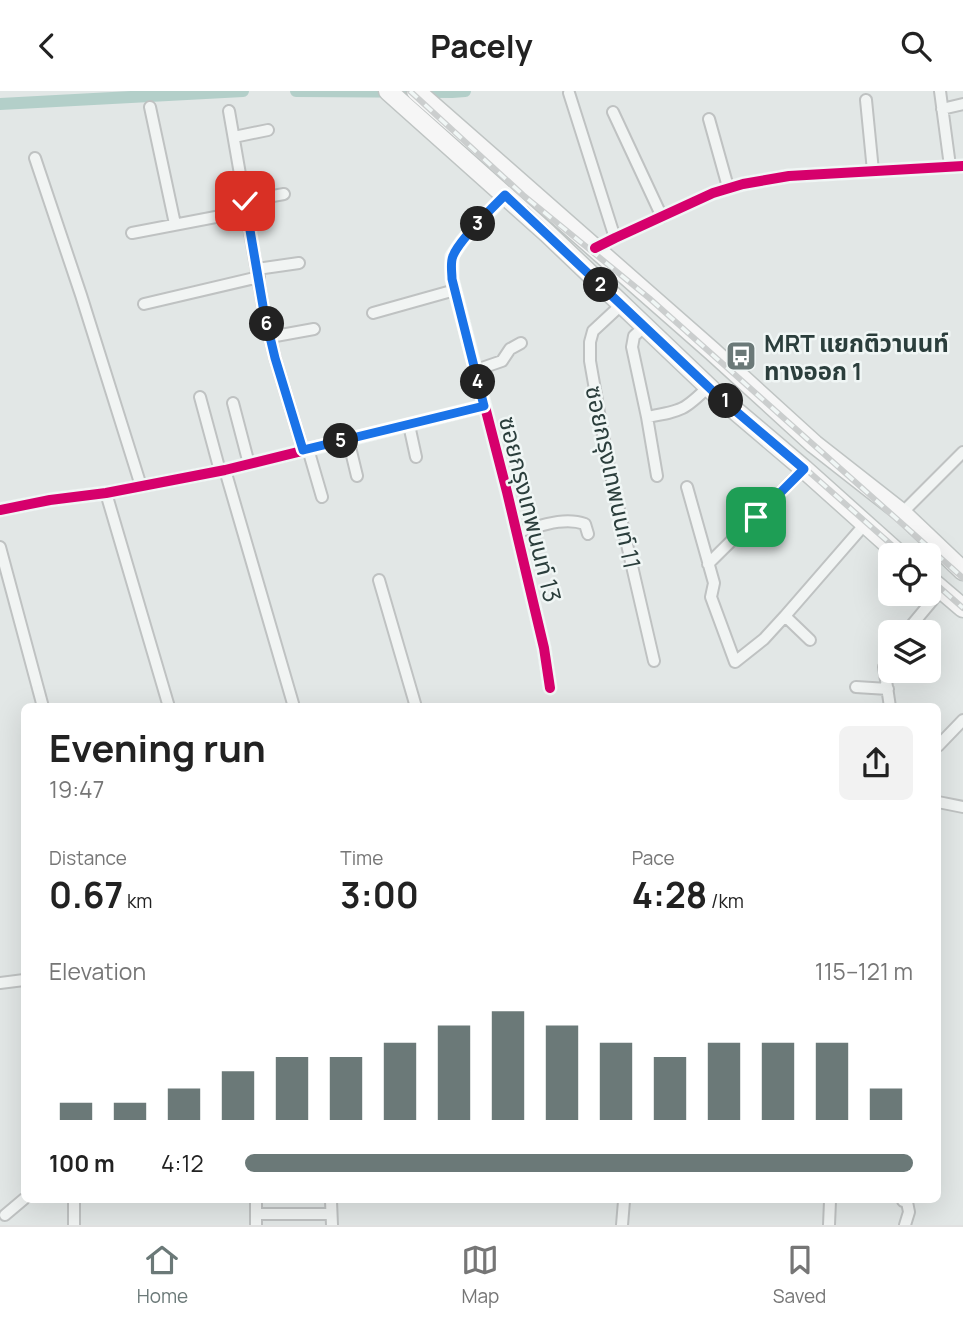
<!DOCTYPE html>
<html lang="en">
<head>
<meta charset="utf-8">
<style>
	:root { --surface:#fff; --page:#f2f2f2; --text:#222; --muted:#767676; --line:#e0e0e0; --accent:#6b7978 }
	body { margin:0; font-family:Manrope,"Noto Sans Thai",sans-serif; background:var(--page); color:var(--text); height:100vh; display:flex; flex-direction:column; font-size:26px; white-space:nowrap }
	* { box-sizing:border-box; margin:0 }
	p { font-size:23px; color:var(--muted) }
	.icon { flex:none; width:38px; height:38px; fill:none; stroke:currentColor; stroke-width:2; stroke-linecap:round; stroke-linejoin:round }
	.map { position:relative; flex:1; overflow:hidden }
	.details { position:absolute; left:21px; top:612px; width:920px; height:500px; display:flex; flex-direction:column; background:var(--surface); border-radius:10px; box-shadow:0 7px 28px #0002 }
	.details>* { flex:none }
	.controls { position:absolute; left:878px; top:452px; display:grid; gap:14px }
	.controls a { display:grid; place-items:center; width:63px; height:63px; border-radius:10px; background:var(--surface); box-shadow:0 7px 28px #0002; font-size:35px }
	.pin { position:absolute; display:grid; place-items:center; width:60px; height:60px; color:#fff; margin:-30px; border-radius:14px; box-shadow:0 4px 10px #0006 }
	.km { position:absolute; width:35px; height:35px; margin:-18px; border-radius:50%; background:#222; color:#fff; font-size:19px; line-height:35px; text-align:center }
	.round { display:grid; place-items:center; flex:none; width:74px; height:74px; border-radius:10px; background:var(--page) }
	.summary { display:flex; align-items:center; justify-content:space-between; height:119px; padding:0 28px }
	h1 { font-size:38px; font-weight:700; line-height:52px }
	.stats { display:grid; grid-template-columns:repeat(3,1fr); gap:10px; height:119px; padding:7px 28px }
	.stats div { display:grid; align-content:center }
	.stats b { font-size:35px; font-weight:700 }
	.stats small { font-size:19px; font-weight:400 }
	.stats p { font-size:19px }
	.chart { height:196px; padding:14px 28px }
	.chart p { display:flex; justify-content:space-between }
	.chart svg { width:100%; height:126px; margin-top:7px; stroke:var(--accent); stroke-width:6 }
	ul { padding:0 28px; list-style:none; font-size:23px }
	li { display:grid; grid-template-columns:112px 84px 1fr; align-items:center; height:52px }
	li i { height:18px; border-radius:9px; background:var(--accent) }
	header { display:flex; justify-content:space-between; align-items:center; height:91px; padding:0 28px; background:var(--surface); font-size:32px; font-weight:700 }
	.tab-bar { display:flex; justify-content:space-around; align-items:center; height:98px; border-top:2px solid var(--line); background:var(--surface); font-size:19px; color:var(--muted) }
	.tab-bar a { display:grid; justify-items:center; gap:4px }
	.tab-bar .current { color:var(--accent) }
	.map>svg:first-child { display:block }
</style>
</head>
<body>
<header><svg class="icon" aria-label="back" viewBox="0 0 24 24"><path d="M15 5l-7 7 7 7"/></svg>Pacely<svg class="icon" aria-label="search" viewBox="0 0 24 24"><circle cx="10" cy="10" r="6"/><path d="M15 15l6 6"/></svg></header>
<div class="map">
<svg width="963" height="1134" viewBox="0 0 963 1134">
	<rect width="100%" height="100%" fill="#e2e7e6"/>
	<g fill="none" stroke-linecap="round" stroke-linejoin="round">
		<!-- canal -->
		<path stroke="#b3cfc9" stroke-width="12" d="M296,0l156,1 13,-1
			M0,13l243,-13"/>
		<!-- minor casing -->
		<g stroke="#bfc2c2" stroke-width="14">
			<path id="minor" d="M940,0l10,75
				M569,2l46,145
				M866,9l7,71
				M150,16l25,117
				M942,18l21,-5
				M229,20l35,201 11,46 28,92
				M613,21l49,105
				M709,28l19,68
				M234,46l34,-7
				M35,67l46,137 60,191
				M505,104l-42,45 -11,16v23l55,213 37,156 6,40
				M245,110l39,-7
				M132,142l115,-22
				M595,157l20,-10 98,-45 30,-9 46,-8 174,-10
				M257,178l42,-6
				M144,213l115,-27
				M621,214l-28,26 -3,11v19l17,97 47,203
				M373,222l82,-23
				M645,235l-11,10 -2,11 15,70 10,59
				M270,246l44,-8
				M476,279l26,-9 8,-12 11,-6
				M200,306l20,74
				M233,312l16,61
				M647,326c34,-6 37,-6 62,-31
				M409,334l7,32
				M348,348l9,37
				M308,358l14,48
				M225,379l69,237
				M687,396l27,96 -3,14 24,65 29,-23 21,-23
				M106,402l63,214
				M0,419l50,-10 56,-7 119,-23 259,-64
				M902,422l61,-61
				M517,441c21,-5 46,-16 68,-8l3,10
				M0,456l43,160
				M708,473l96,-95
				M379,489l37,127
				M906,541l35,-42
				M810,549l-25,-24 80,-92
				M884,576l6,40
				M856,596l32,2
				M938,655l25,-26
				M938,711l25,5
				M0,892l24,-3
				M331,1110l1,24
				M903,1110l4,1 2,10 -4,13
				M256,1123h75
				M5,1124l19,-16
				M74,1134v-24
				M256,1134v-24
				M622,1134l2,-24
				M829,1134l1,-24"/>
		</g>
		<!-- primary casing -->
		<g stroke="#bfc4c3" stroke-width="21">
			<path id="primary" d="M388,0l159,142 171,163 86,73 96,86
				M416,0l296,260 102,93 88,69 61,58
				M929,488l34,29"/>
		</g>
		<!-- minor -->
		<use href="#minor" stroke="#f1f4f3" stroke-width="10"/>
		<!-- primary -->
		<use href="#primary" stroke="#f6f6f6" stroke-width="18"/>
		<!-- rail casing -->
		<g stroke="#cbcece" stroke-width="6">
			<path id="rail" d="M410,0l113,104 126,103 314,280
				M526,118l159,153 218,193
				M929,487l34,30"/>
		</g>
		<!-- rail -->
		<use href="#rail" stroke="#f0f6f5" stroke-width="3.5" stroke-dasharray="10" stroke-linecap="butt"/>
		<!-- cycleway casing -->
		<g stroke="#f0f6f5" stroke-width="15">
			<path id="cycleway" d="M505,104l-42,45 -11,16v23l55,213 37,156 6,40
				M595,157l20,-10 98,-45 30,-9 46,-8 174,-10
				M0,419l50,-10 56,-7 119,-23 259,-64"/>
		</g>
		<!-- cycleway -->
		<use href="#cycleway" stroke="#d6006c" stroke-width="10"/>
	</g>
	<g fill="none" stroke-linecap="round" stroke-linejoin="round">
		<!-- route casing -->
		<g stroke="#fff" stroke-width="14">
			<path id="route" d="M245,110l19,111 11,46 28,92 181,-44 -32,-127c0,-7 -2,-16 1,-23 6,-16 39,-48 52,-61l213,201 86,73 -48,48"/>
		</g>
		<!-- route -->
		<use href="#route" stroke="#1a73e8" stroke-width="9"/>
	</g>
	<!-- icons -->
	<defs>
		<g id="bus-square" transform="scale(1.575)"><rect x="-9" y="-9" width="18" height="18" rx="4" fill="#6b7978" stroke="#f0f6f5"/><path d="M-5-6H5V4H4V6H2V4H-2V6H-4V4H-5ZM-3.5-4V0h7V-4ZM-3.5 1.2v1.5H-2V1.2ZM2 1.2v1.5H3.5V1.2Z" fill="#fff"/></g>
	</defs>
	<g fill-rule="evenodd">
		<use href="#bus-square" x="741" y="265"/>
	</g>
	<g text-anchor="middle" dominant-baseline="central" stroke-width="5" stroke-linejoin="round" paint-order="stroke">
		<!-- poi labels -->
		<g font-size="24" font-weight="bold" fill="#2b3e3c" stroke="#f0f6f5" text-anchor="start">
			<text x="764" y="251">MRT แยกติวานนท์<tspan x="764" dy="28">ทางออก 1</tspan></text>
		</g>
		<!-- street labels -->
		<g font-size="24" fill="#2b3e3c" stroke="#f0f6f5">
			<text transform="translate(614 386) rotate(78)">ซอยกรุงเทพนนท์ 11</text>
			<text transform="translate(531 418) rotate(76)">ซอยกรุงเทพนนท์ 13</text>
		</g>
	</g>
</svg>
<div class="controls">
<a><svg class="icon" aria-label="locate" viewBox="0 0 24 24"><circle cx="12" cy="12" r="6"/><path d="M12 2v4M12 18v4M2 12h4M18 12h4"/></svg></a>
<a><svg class="icon" aria-label="layers" viewBox="0 0 24 24"><path d="M12 4l9 5-9 5-9-5zM3 14l9 5 9-5"/></svg></a>
</div>
<div class="pin" style="left:756px;top:426px;background:#1e9e55"><svg class="icon" aria-label="arrive" viewBox="0 0 24 24"><path d="M6 21V4h12l-3 4 3 4H6"/></svg></div>
<div class="pin" style="left:245px;top:110px;background:#d93025"><svg class="icon" aria-label="check" viewBox="0 0 24 24"><path d="M5 12l5 5 9-10"/></svg></div>
<b class="km" style="left:726px;top:310px">1</b>
<b class="km" style="left:601px;top:194px">2</b>
<b class="km" style="left:478px;top:133px">3</b>
<b class="km" style="left:478px;top:291px">4</b>
<b class="km" style="left:341px;top:350px">5</b>
<b class="km" style="left:267px;top:233px">6</b>
<section class="details">
<div class="summary"><div><h1>Evening run</h1><p>19:47</p></div><a class="round"><svg class="icon" aria-label="share" viewBox="0 0 24 24"><path d="M12 15V3M7 8l5-5 5 5M5 13v7h14v-7"/></svg></a></div>
<div class="stats">
<div><p>Distance</p><b>0.67<small> km</small></b></div>
<div><p>Time</p><b>3:00</b></div>
<div><p>Pace</p><b>4:28<small> /km</small></b></div>
</div>
<div class="chart"><p><span>Elevation</span>115–121 m</p>
<svg viewBox="0 0 160 44" preserveAspectRatio="none"><path d="M5 44V38M15 44V38M25 44V33M35 44V27M45 44V22M55 44V22M65 44V17M75 44V11M85 44V6M95 44V11M105 44V17M115 44V22M125 44V17M135 44V17M145 44V17M155 44V33"/></svg>
</div>
<ul>
<li><b>100 m</b>4:12<i style="width:100%"></i></li>
</ul>
</section>
</div>
<nav class="tab-bar">
<a class="current"><svg class="icon" aria-label="home" viewBox="0 0 24 24"><path d="M3 11l9-7 9 7M6 9v11h12V9"/></svg>Home</a>
<a><svg class="icon" aria-label="map" viewBox="0 0 24 24"><path d="M3 6l6-2 6 2 6-2v14l-6 2-6-2-6 2zM9 4v14M15 6v14"/></svg>Map</a>
<a><svg class="icon" aria-label="saved" viewBox="0 0 24 24"><path d="M7 4h10v16l-5-4-5 4z"/></svg>Saved</a>
</nav>
</body>
</html>
